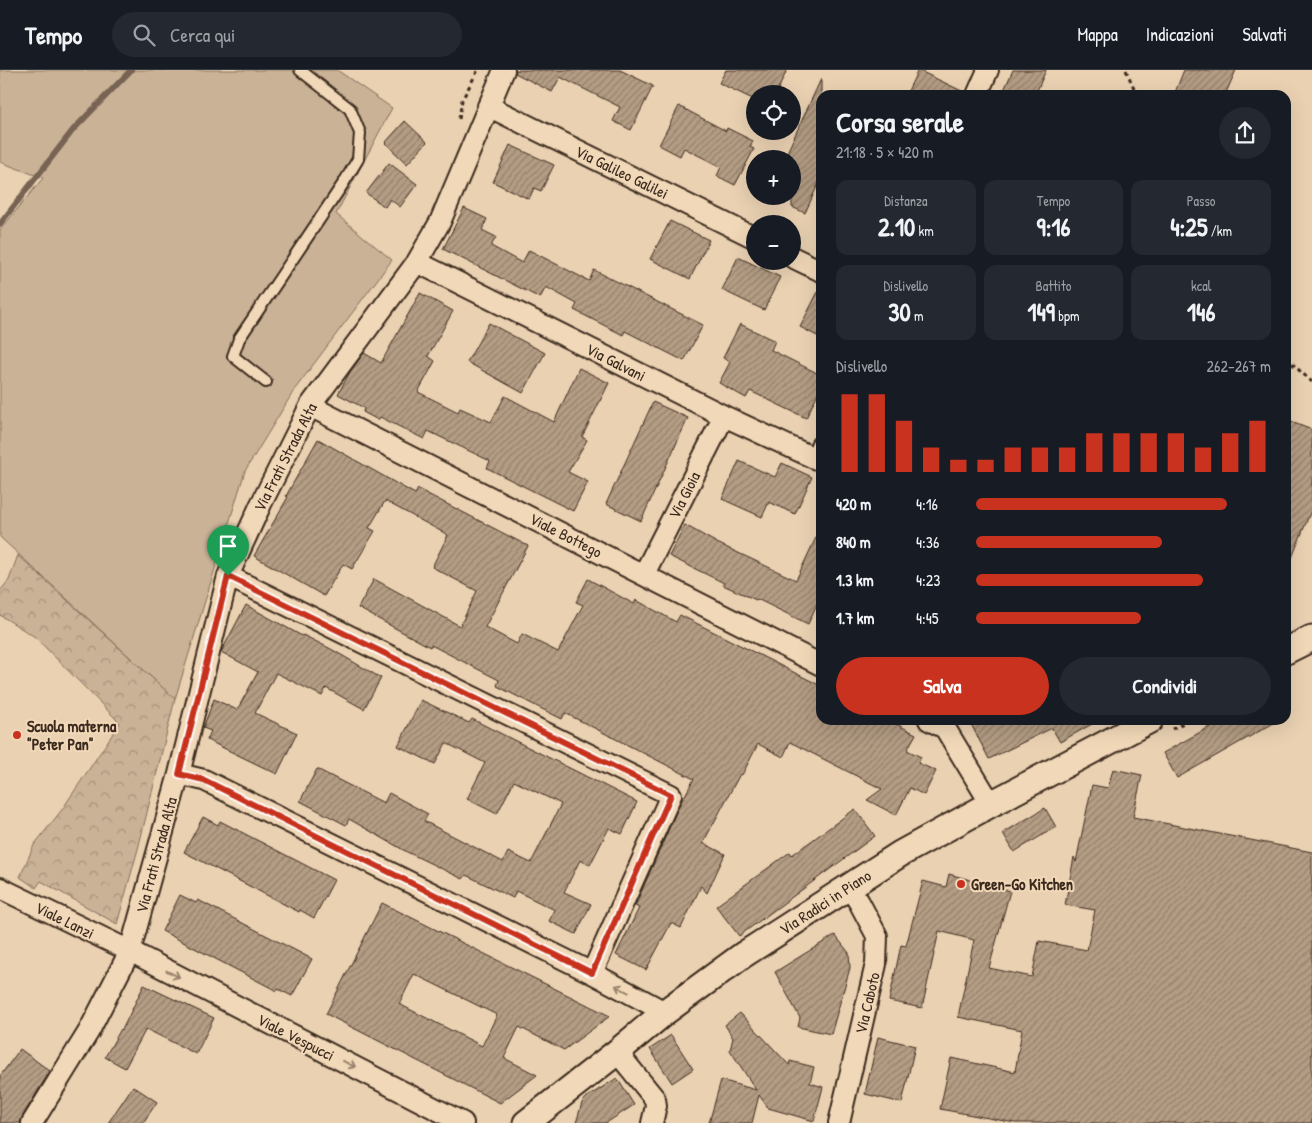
<!DOCTYPE html>
<html lang="it">
<head>
<meta charset="utf-8">
<style>
	:root { --surface:#171b24; --page:#242831; --text:#f1f3f6; --muted:#9ea1a6; --line:#363941; --accent:#c8321e }
	body { margin:0; font-family:"Patrick Hand",sans-serif; background:var(--page); color:var(--text); height:100vh; display:flex; flex-direction:column; font-size:19px; white-space:nowrap }
	* { box-sizing:border-box; margin:0 }
	p { font-size:16px; color:var(--muted) }
	.icon { flex:none; width:28px; height:28px; fill:none; stroke:currentColor; stroke-width:2; stroke-linecap:round; stroke-linejoin:round }
	.map { position:relative; flex:1; overflow:hidden }
	.details { position:absolute; left:816px; top:20px; width:475px; height:635px; display:flex; flex-direction:column; background:var(--surface); border-radius:15px; box-shadow:0 5px 20px #0002 }
	.details>* { flex:none }
	.buttons { position:absolute; left:746px; top:15px; display:grid; gap:10px }
	.buttons a { display:grid; place-items:center; width:55px; height:55px; border-radius:50%; background:var(--surface); box-shadow:0 5px 20px #0002; font-size:25px }
	.pin { position:absolute; display:grid; place-items:center; width:42px; height:42px; color:#fff; margin:-51px -21px; border-radius:50% 50% 50% 0; rotate:-45deg; box-shadow:0 0 5px #0007 }
	.pin .icon { rotate:45deg }
	.round { display:grid; place-items:center; flex:none; width:52px; height:52px; border-radius:26px; background:var(--page) }
	.overview { display:flex; align-items:center; justify-content:space-between; height:85px; padding:0 20px }
	h1 { font-size:28px; font-weight:800; line-height:38px }
	.stats { display:grid; grid-template-columns:repeat(3,1fr); gap:8px; height:85px; padding:5px 20px }
	.stats div { display:grid; align-content:center; border-radius:12px; background:var(--page); text-align:center }
	.stats b { font-size:25px; font-weight:800 }
	.stats small { font-size:14px; font-weight:400 }
	.stats p { font-size:14px }
	.chart { height:140px; padding:10px 20px }
	.chart p { display:flex; justify-content:space-between }
	.chart svg { width:100%; height:90px; margin-top:5px; stroke:var(--accent); stroke-width:6 }
	.primary-button { display:flex; gap:10px; margin-top:auto; padding:10px 20px }
	.primary-button a { flex:1; height:58px; border-radius:30px; background:var(--accent); color:#fff; font-size:20px; font-weight:800; line-height:58px; text-align:center }
	.primary-button a+a { background:var(--page); color:var(--text) }
	ul { padding:0 20px; list-style:none; font-size:16px }
	li { display:grid; grid-template-columns:80px 60px 1fr; align-items:center; height:38px }
	li i { height:12px; border-radius:6px; background:var(--accent) }
	header { display:flex; align-items:center; gap:30px; box-sizing:border-box; height:70px; padding:0 25px; background:var(--surface); border-bottom:1px solid var(--line) }
	header strong { font-size:24px }
	nav { display:flex; gap:28px; margin-inline-start:auto; font-size:18px }
	.search { width:350px; height:45px; background:var(--page); display:flex; align-items:center; gap:12px; box-sizing:border-box; padding:0 18px; border-radius:28px; color:var(--muted); font-size:19px }
	.map>svg:first-child { display:block }
</style>
</head>
<body>
<header>
<strong>Tempo</strong>
<div class="search"><svg class="icon" aria-label="search" viewBox="0 0 24 24"><circle cx="10" cy="10" r="6"/><path d="M15 15l6 6"/></svg>Cerca qui</div>
<nav><a>Mappa</a><a>Indicazioni</a><a>Salvati</a></nav>
</header>
<div class="map">
<svg width="1312" height="1053" viewBox="0 0 1312 1053">
	<defs>
		<pattern id="park-crowns" width="20" height="18" patternUnits="userSpaceOnUse" patternTransform="scale(1.25)"><rect width="20" height="18" fill="#cab297"/><path d="M2 6a3 3 0 1 1 6 0M12 15a3 3 0 1 1 6 0" fill="none" stroke="#a5917b"/></pattern>
		<pattern id="building-hatch" width="6" height="6" patternUnits="userSpaceOnUse" patternTransform="scale(1.25)"><rect width="6" height="6" fill="#b49d84"/><path d="M-1 1l2-2M0 6l6-6M5 7l2-2" fill="none" stroke="#94806b"/></pattern>
	</defs>
	<rect width="100%" height="100%" fill="#ead1b2"/>
	<filter id="ink" filterUnits="userSpaceOnUse"><feTurbulence type="fractalNoise" baseFrequency=".02" numOctaves="2"/><feDisplacementMap in="SourceGraphic" scale="10" xChannelSelector="R" yChannelSelector="G"/><feConvolveMatrix kernelMatrix="1 2 1 2 8 2 1 2 1" color-interpolation-filters="sRGB"/></filter>
	<g filter="url(#ink)">
		<!-- grass -->
		<path fill="#cab297" stroke="#826e5a" d="M0,0h337l55,38 -56,106 56,46 -97,129 -50,82 -70,228 -175,-162v-307l43,-52 -43,-16z"/>
		<!-- park -->
		<path fill="url(#park-crowns)" stroke="#826e5a" d="M18,485l157,144 -37,150 -21,75 -76,-43 -5,7 -16,-11 14,-32 27,-34 59,-88 -85,-86 -35,-22v-24l9,-11z"/>
		<g fill="none" stroke-linecap="round" stroke-linejoin="round">
			<!-- stream -->
			<path stroke="#776452" stroke-width="6" d="M0,154l73,-94 58,-60"/>
		</g>
		<!-- building -->
		<path fill="url(#building-hatch)" stroke="#3b2a1e" fill-rule="evenodd" d="M516,0h104l33,16 -22,44 -18,-9 7,-14 -60,-30 -8,15 -37,-19z
			M726,0h61l-11,24h-21v6l-36,-17z
			M918,0l48,23 -1,2h-59z
			M1013,0h33l-11,25h-20l-11,-5z
			M1184,0h52l-11,25h-51z
			M821,9v99l-16,35 -13,-6v-48h-8z
			M679,36l47,25 1,-3 26,13 -3,6 4,2 -19,36 -18,-9 4,-9 -37,-19 -4,8 -21,-11z
			M405,51l22,21 -20,22 -22,-21z
			M510,75l44,20 -13,26 -7,-3 -5,11 -36,-17z
			M389,93l28,21 -17,23 -10,-8 -5,8 -19,-14z
			M464,138l23,11 -5,11 14,7 -5,9 31,17 7,-13 60,31 5,-11 109,55 -19,36 -59,-30 -2,4 -49,-25 3,-6 -31,-17 -6,11 -97,-49z
			M670,151l39,19 -19,39 -40,-20z
			M738,187l42,20 -16,33 -42,-20z
			M821,216v52l-21,-11z
			M420,223l33,18 -25,45 7,5 -17,31 40,20 2,-4 31,14 14,-26 49,26 25,-54 30,15 -27,54 5,3 -19,32 20,10 -15,29 -86,-43 3,-7 -62,-30 -4,8 -44,-22 -2,3 -15,-8 1,-4 -26,-14 12,-22 14,-19 17,10z
			M489,253l56,30 -22,40 -56,-31z
			M740,254l35,17 -4,9 50,25v12l-15,31 -56,-27 -4,7 -27,-15 11,-21 -7,-4z
			M653,332l35,16 -47,103 -35,-17z
			M1286,350l26,10v78l-25,62z
			M318,369l97,55 3,-5 110,57 -43,81 32,17 5,-10 36,18 25,-47 -7,-3 12,-23 46,25 2,-4 40,22 4,-7 141,71v34h67l28,14 -9,16 14,7 -3,6 18,8 -12,24 -14,-7 -14,27 -29,-15 15,-11 -92,-47 -7,15 -25,-13 -16,31 -2,-1 -37,69 22,11 -18,39 -6,-7 -20,42 -10,-5 -25,47 -30,-15 23,-47 -4,-2 44,-100 15,-27 -129,-66 -3,6 -24,-12 -41,-21 2,-6 -68,-35 -1,2 -72,-39 16,-29 86,47 17,-35 -45,-24 16,-32 -63,-34 -16,27 6,3 -23,38 -9,-5 -19,32 -70,-40 34,-59 -2,-1z
			M739,391l36,16 7,-14 30,14 -17,37 -26,-12 -7,15 -40,-18z
			M685,455l32,18 79,37 25,-53v68l-13,29 -51,-25 -1,1 -33,-15 1,-2 -55,-27z
			M246,535l56,31 1,-1 28,14 50,29 -17,31 -38,-21 -4,8 -46,-23 -21,40 42,20 -20,41 -70,-34 4,-9 -8,-3 11,-29 23,11 21,-38 -37,-20z
			M421,630l48,23 3,-4 165,83 -15,32 -13,-6 -19,37 -10,-5 -16,32 27,12 -15,30 -27,-13 6,-11 -39,-19 -3,7 -47,-23 -3,4 -56,-27 -58,-33 -3,6 -46,-24 17,-32 67,34 5,-10 39,21 -4,7 79,41 5,-10 23,11 30,-59 -47,-23 -17,33 -30,-15 18,-36 -39,-20 -11,21 -37,-18z
			M969,650h130l-39,22 -8,-14 -63,31z
			M1222,650h57l-102,58 -14,-25z
			M1113,699l29,6 -9,42 179,35v271h-297l-75,-14 11,-51 64,14 7,-42 -64,-13 16,-77 -35,-9 -17,77 -33,-7 12,-56 5,1 17,-65 23,6 3,-13 61,17 -21,77 43,9 7,-36 48,9 8,-40 -30,-5 9,-48 2,5 16,-77 16,3z
			M1045,738l11,19 -42,25 -11,-19z
			M855,739l20,27 -136,100 -23,-30 74,-54 2,3z
			M203,747l15,8 2,-4 114,59 -20,38 -14,-8 -1,2 -115,-60z
			M180,825l16,8 2,-3 114,59 -20,37 -14,-7 -1,2 -115,-60z
			M382,833l228,113 -46,34 -45,-23 -15,31 33,17 -37,28 -174,-89zM414,904l83,41 -15,31 -83,-42z
			M835,865l14,18 1,15 -19,66 -33,-7 2,-9 -25,-46z
			M144,915l70,33 -18,36 -50,-25 -21,39 -20,-11 16,-28 1,1z
			M740,943l49,52 1,-4 24,6 -4,16 13,4 -9,34 -46,-13 -9,-13 -7,28h-43l12,-43 35,10 -26,-40 3,-12 -8,-13z
			M671,965l22,34 -21,14 -22,-34z
			M878,967l37,9 -13,57 -37,-9z
			M20,979l30,22 -28,46 -2,6h-20v-47z
			M617,1008l17,27 -28,18h-30l6,-20 5,-6z
			M133,1016l24,16 -14,21h-35z"/>
		<g fill="none" stroke-linecap="round" stroke-linejoin="round">
			<!-- service casing -->
			<g stroke="#3b2a1e" stroke-width="14">
				<path id="service" d="M266,312l-33,-26 6,-17 104,-155 15,-25 2,-26 -10,-24 -50,-39"/>
			</g>
			<!-- minor casing -->
			<g stroke="#3b2a1e" stroke-width="24">
				<path id="minor" d="M977,25l11,-25
					M488,36l267,132
					M792,187l29,14
					M417,192l307,154 92,43 5,-13
					M310,336l511,259
					M644,504l80,-158
					M228,506l443,219 -79,178
					M929,650l16,8 46,76
					M179,704l25,6 388,193 73,39
					M0,818l130,63 333,172
					M617,982l38,47 1,7 -4,17
					M32,1053l57,-92 41,-80 49,-177 49,-198 33,-72 49,-98 107,-144 23,-40 64,-152
					M839,1053l37,-159 1,-28 -18,-34 -10,-15"/>
			</g>
			<!-- tertiary casing -->
			<g stroke="#3b2a1e" stroke-width="29">
				<path id="tertiary" d="M1286,581l26,-13
					M526,1053l91,-71 48,-40 78,-57 157,-101 91,-50 159,-84"/>
			</g>
			<!-- path -->
			<path stroke="#3b2a1e" stroke-width="3" stroke-dasharray="4 4" stroke-linecap="butt" d="M1126,0l11,25
				M459,49l3,-19 16,-30
				M1286,288l26,24
				M1172,659l17,-9"/>
			<!-- service -->
			<use href="#service" stroke="#f1d8b8" stroke-width="10"/>
			<!-- minor -->
			<use href="#minor" stroke="#f1d8b8" stroke-width="20"/>
			<!-- tertiary -->
			<use href="#tertiary" stroke="#f1d8b8" stroke-width="25"/>
		</g>
		<!-- one-way arrows -->
		<defs><path id="oneway-shaft" d="M-6 0H5M1.5-3L5.5 0L1.5 3" fill="none" stroke-width="1.6" stroke-linecap="round" stroke-linejoin="round" transform="scale(1.25)"/></defs>
		<g stroke="#96816b">
			<use href="#oneway-shaft" transform="translate(173 904) rotate(27)"/>
			<use href="#oneway-shaft" transform="translate(622 919) rotate(-152)"/>
			<use href="#oneway-shaft" transform="translate(349 994) rotate(27)"/>
		</g>
	</g>
	<g fill="none" stroke-linecap="round" stroke-linejoin="round" filter="url(#ink)">
		<!-- route casing -->
		<g stroke="#fff" stroke-width="10">
			<path id="route" d="M228,506l443,219 -79,178 -388,-193 -25,-6z"/>
		</g>
		<!-- route -->
		<use href="#route" stroke="#c8321e" stroke-width="6"/>
	</g>
	<!-- markers -->
	<g fill="#c8321e" stroke="#f1d8b8" stroke-width="2">
		<circle cx="17" cy="665" r="5"/>
		<circle cx="961" cy="814" r="5"/>
	</g>
	<g text-anchor="middle" dominant-baseline="central" stroke-width="4" stroke-linejoin="round" paint-order="stroke">
		<!-- street labels -->
		<g font-size="16" fill="#3b2a1e" stroke="#f1d8b8">
			<text transform="translate(622 102) rotate(26)">Via Galileo Galilei</text>
			<text transform="translate(616 292) rotate(27)">Via Galvani</text>
			<text transform="translate(285 387) rotate(-63)">Via Frati Strada Alta</text>
			<text transform="translate(684 425) rotate(-63)">Via Gioia</text>
			<text transform="translate(566 465) rotate(27)">Viale Bottego</text>
			<text transform="translate(156 785) rotate(-75)">Via Frati Strada Alta</text>
			<text transform="translate(825 832) rotate(-33)">Via Radici in Piano</text>
			<text transform="translate(65 850) rotate(26)">Viale Lanzi</text>
			<text transform="translate(867 933) rotate(-77)">Via Caboto</text>
			<text transform="translate(296 967) rotate(27)">Viale Vespucci</text>
		</g>
		<!-- poi labels -->
		<g font-size="16" font-weight="bold" fill="#3b2a1e" stroke="#f1d8b8" text-anchor="start">
			<text x="27" y="656">Scuola materna<tspan x="27" dy="18">"Peter Pan"</tspan></text>
			<text x="971" y="814">Green-Go Kitchen</text>
		</g>
	</g>
</svg>
<div class="buttons">
<a><svg class="icon" aria-label="locate" viewBox="0 0 24 24"><circle cx="12" cy="12" r="6"/><path d="M12 2v4M12 18v4M2 12h4M18 12h4"/></svg></a>
<a>+</a>
<a>−</a>
</div>
<div class="pin" style="left:228px;top:506px;background:#1e9e55"><svg class="icon" aria-label="arrive" viewBox="0 0 24 24"><path d="M6 21V4h12l-3 4 3 4H6"/></svg></div>
<section class="details">
<div class="overview"><div><h1>Corsa serale</h1><p>21:18 · 5 × 420 m</p></div><a class="round"><svg class="icon" aria-label="share" viewBox="0 0 24 24"><path d="M12 15V3M7 8l5-5 5 5M5 13v7h14v-7"/></svg></a></div>
<div class="stats">
<div><p>Distanza</p><b>2.10<small> km</small></b></div>
<div><p>Tempo</p><b>9:16</b></div>
<div><p>Passo</p><b>4:25<small> /km</small></b></div>
</div>
<div class="stats">
<div><p>Dislivello</p><b>30<small> m</small></b></div>
<div><p>Battito</p><b>149<small> bpm</small></b></div>
<div><p>kcal</p><b>146</b></div>
</div>
<div class="chart"><p><span>Dislivello</span>262–267 m</p>
<svg viewBox="0 0 160 44" preserveAspectRatio="none"><path d="M5 44V6M15 44V6M25 44V19M35 44V32M45 44V38M55 44V38M65 44V32M75 44V32M85 44V32M95 44V25M105 44V25M115 44V25M125 44V25M135 44V32M145 44V25M155 44V19"/></svg>
</div>
<ul>
<li><b>420 m</b>4:16<i style="width:85%"></i></li>
<li><b>840 m</b>4:36<i style="width:63%"></i></li>
<li><b>1.3 km</b>4:23<i style="width:77%"></i></li>
<li><b>1.7 km</b>4:45<i style="width:56%"></i></li>
</ul>
<div class="primary-button"><a>Salva</a><a>Condividi</a></div>
</section>
</div>
</body>
</html>
